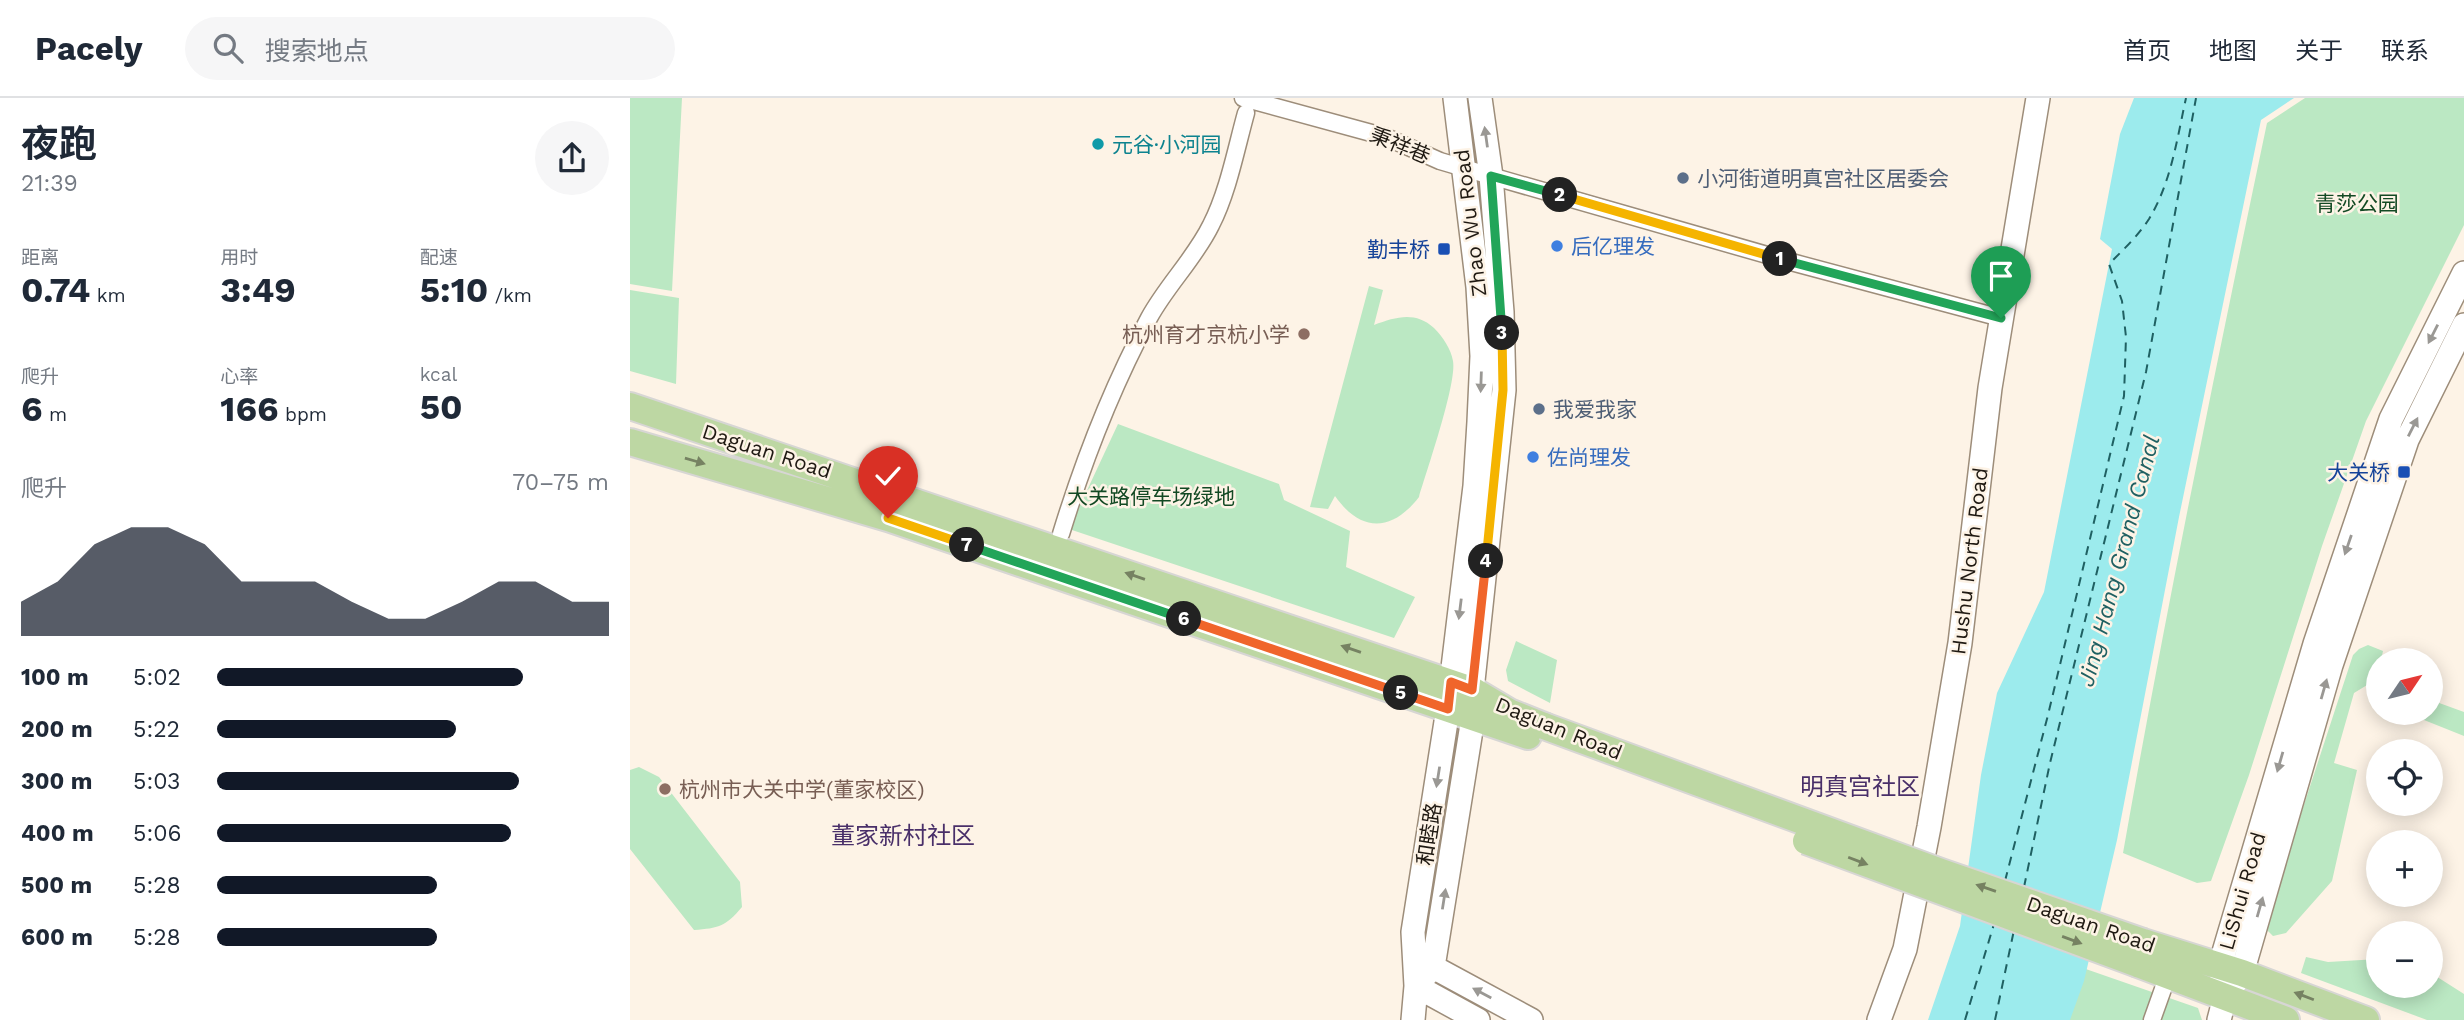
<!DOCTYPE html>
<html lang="zh">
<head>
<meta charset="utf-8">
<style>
	:root { --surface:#fff; --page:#f6f6f7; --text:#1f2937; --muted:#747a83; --line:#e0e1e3; --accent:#111827 }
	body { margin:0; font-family:"Work Sans","Noto Sans SC",sans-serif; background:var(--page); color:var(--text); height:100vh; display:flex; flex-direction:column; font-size:26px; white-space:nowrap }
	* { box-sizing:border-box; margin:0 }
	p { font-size:23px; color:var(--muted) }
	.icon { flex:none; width:38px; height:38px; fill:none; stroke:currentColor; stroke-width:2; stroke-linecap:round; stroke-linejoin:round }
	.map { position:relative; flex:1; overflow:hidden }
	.details { display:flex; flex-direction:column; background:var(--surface); width:630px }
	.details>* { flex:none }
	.needle { width:46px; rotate:55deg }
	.buttons { position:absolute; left:1736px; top:550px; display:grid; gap:14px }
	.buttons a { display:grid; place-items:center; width:77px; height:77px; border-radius:50%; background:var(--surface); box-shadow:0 4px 18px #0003; font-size:35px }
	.pin { position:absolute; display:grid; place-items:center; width:60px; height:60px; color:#fff; margin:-72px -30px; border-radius:50% 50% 50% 0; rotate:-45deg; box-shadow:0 0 7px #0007 }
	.pin .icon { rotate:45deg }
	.km { position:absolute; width:35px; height:35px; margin:-18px; border-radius:50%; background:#222; color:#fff; font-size:19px; line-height:35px; text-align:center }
	.round { display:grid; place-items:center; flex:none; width:74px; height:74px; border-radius:37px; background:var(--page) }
	.head { display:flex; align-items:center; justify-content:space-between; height:119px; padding:0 21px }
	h1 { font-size:38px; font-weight:700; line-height:52px }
	.stats { display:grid; grid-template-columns:repeat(3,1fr); gap:10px; height:119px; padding:7px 21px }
	.stats div { display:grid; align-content:center }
	.stats b { font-size:35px; font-weight:700 }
	.stats small { font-size:19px; font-weight:400 }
	.stats p { font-size:19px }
	.chart { height:196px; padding:14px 21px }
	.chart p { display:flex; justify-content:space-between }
	.chart svg { width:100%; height:126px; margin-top:7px; fill:var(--accent); opacity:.7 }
	ul { padding:0 21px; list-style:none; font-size:23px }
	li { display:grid; grid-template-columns:112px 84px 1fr; align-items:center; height:52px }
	li i { height:18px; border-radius:9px; background:var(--accent) }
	header { display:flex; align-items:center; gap:42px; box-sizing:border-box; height:98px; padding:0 35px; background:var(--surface); border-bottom:2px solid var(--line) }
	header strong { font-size:33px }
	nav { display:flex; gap:38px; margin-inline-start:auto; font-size:24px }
	.search { width:490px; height:63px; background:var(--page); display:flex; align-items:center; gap:18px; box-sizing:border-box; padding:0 24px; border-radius:38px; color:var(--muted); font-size:26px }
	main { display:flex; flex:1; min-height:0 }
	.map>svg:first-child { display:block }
</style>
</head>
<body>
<header>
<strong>Pacely</strong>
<div class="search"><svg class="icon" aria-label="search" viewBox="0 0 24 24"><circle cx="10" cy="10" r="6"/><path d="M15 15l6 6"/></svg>搜索地点</div>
<nav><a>首页</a><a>地图</a><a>关于</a><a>联系</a></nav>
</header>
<main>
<section class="details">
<div class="head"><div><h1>夜跑</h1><p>21:39</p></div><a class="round"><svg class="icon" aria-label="share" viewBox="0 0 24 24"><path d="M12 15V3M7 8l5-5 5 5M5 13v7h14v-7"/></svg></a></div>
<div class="stats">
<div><p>距离</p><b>0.74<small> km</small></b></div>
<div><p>用时</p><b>3:49</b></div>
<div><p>配速</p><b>5:10<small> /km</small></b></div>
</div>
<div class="stats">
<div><p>爬升</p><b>6<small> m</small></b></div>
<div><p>心率</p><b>166<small> bpm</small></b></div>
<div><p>kcal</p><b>50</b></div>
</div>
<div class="chart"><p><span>爬升</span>70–75 m</p>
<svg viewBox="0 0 160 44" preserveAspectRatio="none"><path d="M0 44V32L10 25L20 12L30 6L40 6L50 12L60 25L70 25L80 25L90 32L100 38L110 38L120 32L130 25L140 25L150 32L160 32V44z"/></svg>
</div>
<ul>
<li><b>100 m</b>5:02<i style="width:78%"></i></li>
<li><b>200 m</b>5:22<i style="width:61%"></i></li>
<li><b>300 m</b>5:03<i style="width:77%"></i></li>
<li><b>400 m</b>5:06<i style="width:75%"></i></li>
<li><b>500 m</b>5:28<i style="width:56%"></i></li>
<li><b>600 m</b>5:28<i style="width:56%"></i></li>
</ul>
</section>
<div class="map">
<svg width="1834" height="922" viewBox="0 0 1834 922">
	<rect width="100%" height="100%" fill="#fdf3e6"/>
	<!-- green -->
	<path fill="#bbe8c3" d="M0,0h52l-10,193 -42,-7z
		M1675,0h159v127l-98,196 -44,125 -73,229 -38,106 -14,2 -74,-30c43,-244 93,-487 144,-730z
		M739,188l14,4 -9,35c22,-8 41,-14 60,3 9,9 17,21 19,33 4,22 -26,109 -34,136 -27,35 -58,36 -84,-1l-7,13 -18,-2z
		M0,192l49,8 -3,86 -46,-13z
		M488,326l161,60 5,16 66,31 -4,36 69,30 -21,41 -325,-109z
		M886,543l41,19 -7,43 -42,-22 -2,-11z
		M1738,547l15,6 -2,9h-3l-1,19 -23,14 -20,70 23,7 -25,111 -46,52 -13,3 -9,-9 89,-272 6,-6z
		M1801,602l33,12v24l-60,-24h27z
		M9,669l20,10 81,105 2,25c-17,20 -23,21 -48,23l-64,-81v-79z
		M1676,859l22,5 50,-3v26h53v-12l33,21v26h-37l-126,-47z
		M1450,869l118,41 4,12h-141z"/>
	<!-- water -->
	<path fill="#9cebed" d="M1504,0h160l-33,22 -82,397 -62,323 -33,141 -14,39h-142l32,-94 21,-151 16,-82 47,-101 68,-343 -12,-10 20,-105z"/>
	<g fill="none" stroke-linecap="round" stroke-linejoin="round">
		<!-- ferry -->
		<path stroke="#1f6062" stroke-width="2" stroke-dasharray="9 7" stroke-linecap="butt" d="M1375,783l43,-166 76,-319 2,-59 -4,-36 -13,-37c14,-14 29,-28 40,-45 22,-36 28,-80 37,-121
			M1394,789l26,-124 96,-391 50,-274
			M1335,922l29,-96
			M1365,922l19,-90"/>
		<!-- street casing -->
		<g stroke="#9d8d7a" stroke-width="19">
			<path id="street" d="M613,0l143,39 54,24 51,15 304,87 206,55
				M431,436c23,-75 51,-147 88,-216 18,-33 46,-60 62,-93 17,-33 25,-76 35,-112
				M1522,922l16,-45"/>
		</g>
		<!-- secondary casing -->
		<g stroke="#9d8d7a" stroke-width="26">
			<path id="secondary" d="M803,869l98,53
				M1593,886l-3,-19 4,-13 91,-308 76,-225 73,-146
				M786,888l17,-19 40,-249 -1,-28 32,-300 -2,-78 -11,-136 -11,-78
				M786,888l62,34
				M783,922l3,-34 -3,-54 35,-223 27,-223 4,-64 3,-66 -4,-69 -23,-189
				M1249,922l26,-71 24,-122 31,-184 30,-255 48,-290
				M1589,922l6,-23 17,-24 89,-308 76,-225 57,-115"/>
		</g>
		<!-- primary casing -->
		<g stroke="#d7d6d4" stroke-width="30">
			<path id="primary" d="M0,308l842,284 37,22 35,14
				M0,344l258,76 640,218
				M1513,844l99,31 124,47
				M1508,866l148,56"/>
		</g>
		<!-- street -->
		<use href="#street" stroke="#fff" stroke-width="16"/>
		<!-- secondary -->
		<use href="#secondary" stroke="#fff" stroke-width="23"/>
		<!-- primary -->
		<use href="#primary" stroke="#bdd7a3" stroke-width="26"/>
		<!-- primary-bridge casing -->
		<g stroke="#d7d6d4" stroke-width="30" stroke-linecap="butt">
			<path id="primary-bridge" d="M914,628l397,146 202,70
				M1176,743l332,123"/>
		</g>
		<!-- primary-bridge -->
		<use href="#primary-bridge" stroke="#bdd7a3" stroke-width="26"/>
	</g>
	<!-- one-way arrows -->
	<defs><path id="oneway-solid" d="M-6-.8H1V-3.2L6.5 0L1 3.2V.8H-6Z" transform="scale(1.75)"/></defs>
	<g fill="#9a9894">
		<use href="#oneway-solid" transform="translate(856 39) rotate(-98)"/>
		<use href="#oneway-solid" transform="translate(1803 236) rotate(117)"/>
		<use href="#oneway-solid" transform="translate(851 284) rotate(92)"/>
		<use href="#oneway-solid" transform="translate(1783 329) rotate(-63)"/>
		<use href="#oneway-solid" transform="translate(1718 447) rotate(109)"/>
		<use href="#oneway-solid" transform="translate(830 511) rotate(97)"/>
		<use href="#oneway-solid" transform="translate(1694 591) rotate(-74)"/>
		<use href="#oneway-solid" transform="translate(1650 664) rotate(106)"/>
		<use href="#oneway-solid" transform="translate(808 679) rotate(99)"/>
		<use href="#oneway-solid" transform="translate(814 801) rotate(-81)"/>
		<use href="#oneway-solid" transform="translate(1630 809) rotate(-74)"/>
		<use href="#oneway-solid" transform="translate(852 895) rotate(-152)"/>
	</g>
	<g fill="#768262">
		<use href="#oneway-solid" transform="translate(65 363) rotate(16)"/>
		<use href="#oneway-solid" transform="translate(505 478) rotate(-161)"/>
		<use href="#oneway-solid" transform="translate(721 551) rotate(-161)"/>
		<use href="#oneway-solid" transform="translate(1228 763) rotate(21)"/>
		<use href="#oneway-solid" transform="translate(1356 790) rotate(-161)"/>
		<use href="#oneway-solid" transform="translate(1442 842) rotate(20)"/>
		<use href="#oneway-solid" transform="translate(1674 898) rotate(-159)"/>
	</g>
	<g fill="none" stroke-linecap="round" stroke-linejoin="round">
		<!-- split-1 casing -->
		<g stroke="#fff" stroke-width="14">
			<path id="split-1" d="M1150,161l221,59"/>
		</g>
		<!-- split-2 casing -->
		<g stroke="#fff" stroke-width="14">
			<path id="split-2" d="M930,97l220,64"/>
		</g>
		<!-- split-3 casing -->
		<g stroke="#fff" stroke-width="14">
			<path id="split-3" d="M872,235l-11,-157 69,19"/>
		</g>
		<!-- split-4 casing -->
		<g stroke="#fff" stroke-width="14">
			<path id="split-4" d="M856,463l17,-171 -1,-57"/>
		</g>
		<!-- split-5 casing -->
		<g stroke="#fff" stroke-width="14">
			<path id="split-5" d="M771,595l47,16 3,-27 21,8 14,-129"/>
		</g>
		<!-- split-6 casing -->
		<g stroke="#fff" stroke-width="14">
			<path id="split-6" d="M554,521l217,74"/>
		</g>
		<!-- split-7 casing -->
		<g stroke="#fff" stroke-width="14">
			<path id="split-7" d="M337,447l217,74"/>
		</g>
		<!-- split-8 casing -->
		<g stroke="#fff" stroke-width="14">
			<path id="split-8" d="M258,420l79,27"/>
		</g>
		<!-- split-1 -->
		<use href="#split-1" stroke="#22a559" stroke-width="9"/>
		<!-- split-2 -->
		<use href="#split-2" stroke="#f5b400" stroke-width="9"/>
		<!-- split-3 -->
		<use href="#split-3" stroke="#22a559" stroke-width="9"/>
		<!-- split-4 -->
		<use href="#split-4" stroke="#f5b400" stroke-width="9"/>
		<!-- split-5 -->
		<use href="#split-5" stroke="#f0652b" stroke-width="9"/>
		<!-- split-6 -->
		<use href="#split-6" stroke="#f0652b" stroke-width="9"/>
		<!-- split-7 -->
		<use href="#split-7" stroke="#22a559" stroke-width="9"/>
		<!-- split-8 -->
		<use href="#split-8" stroke="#f5b400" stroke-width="9"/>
	</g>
	<!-- markers -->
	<circle fill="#0f9aa8" stroke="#fdf3e6" stroke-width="2.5" cx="468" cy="46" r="7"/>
	<g fill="#5c6f8a" stroke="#fdf3e6" stroke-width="2.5">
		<circle cx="1053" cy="80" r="7"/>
		<circle cx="909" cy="311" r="7"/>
	</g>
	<g fill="#3f7fe0" stroke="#fdf3e6" stroke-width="2.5">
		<circle cx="927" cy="148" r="7"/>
		<circle cx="903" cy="359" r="7"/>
	</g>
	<g fill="#1a4fb4" stroke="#fdf3e6" stroke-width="2.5">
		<rect x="807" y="144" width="14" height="14" rx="3.5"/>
		<rect x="1767" y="367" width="14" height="14" rx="3.5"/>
	</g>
	<g fill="#8d6e63" stroke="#fdf3e6" stroke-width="2.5">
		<circle cx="674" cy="236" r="7"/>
		<circle cx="35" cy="691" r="7"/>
	</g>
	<g text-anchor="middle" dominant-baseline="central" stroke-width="5" stroke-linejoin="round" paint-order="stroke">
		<!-- culture labels -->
		<g font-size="21" fill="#0d838f" stroke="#fdf3e6" text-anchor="start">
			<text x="482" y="46">元谷·小河园</text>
		</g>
		<!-- street labels -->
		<g font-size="21" fill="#1f1912" stroke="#fdf3e6">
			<text transform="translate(770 47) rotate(22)">秉祥巷</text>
			<text transform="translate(840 125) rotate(-97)">Zhao Wu Road</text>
			<text transform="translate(137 353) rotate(18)">Daguan Road</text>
			<text transform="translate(1339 463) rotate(-83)">Hushu North Road</text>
			<text transform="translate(929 630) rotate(22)">Daguan Road</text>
			<text transform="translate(799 736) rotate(-81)">和睦路</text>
			<text transform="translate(1612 793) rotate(-74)">LiShui Road</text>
			<text transform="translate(1461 826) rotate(19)">Daguan Road</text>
		</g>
		<!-- service labels -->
		<g font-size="21" fill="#4e5e75" stroke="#fdf3e6" text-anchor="start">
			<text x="1067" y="80">小河街道明真宫社区居委会</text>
			<text x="923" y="311">我爱我家</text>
		</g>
		<!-- park labels -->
		<g font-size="21" fill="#124923" stroke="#fdf3e6">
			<text x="1727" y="105">青莎公园</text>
			<text x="521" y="398">大关路停车场绿地</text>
		</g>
		<!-- shop labels -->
		<g font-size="21" fill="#366cbe" stroke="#fdf3e6" text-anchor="start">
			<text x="941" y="148">后亿理发</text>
			<text x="917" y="359">佐尚理发</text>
		</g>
		<!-- transit labels -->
		<g font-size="21" fill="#164399" stroke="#fdf3e6" text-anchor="end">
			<text x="800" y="151">勤丰桥</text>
			<text x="1760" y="374">大关桥</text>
		</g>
		<!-- education labels -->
		<g font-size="21" fill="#785e54" stroke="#fdf3e6" text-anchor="end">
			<text x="660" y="236">杭州育才京杭小学</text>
			<text x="49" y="691" text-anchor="start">杭州市大关中学(董家校区)</text>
		</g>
		<!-- water labels -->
		<g font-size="23" font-style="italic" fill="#1f6062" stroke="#fdf3e6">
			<text transform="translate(1489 463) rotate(-75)">Jing Hang Grand Canal</text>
		</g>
		<!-- quarter labels -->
		<g font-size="24" fill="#492f69" stroke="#fdf3e6">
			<text x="1230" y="689">明真宫社区</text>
			<text x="273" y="738">董家新村社区</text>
		</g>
	</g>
</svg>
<div class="buttons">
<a><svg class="needle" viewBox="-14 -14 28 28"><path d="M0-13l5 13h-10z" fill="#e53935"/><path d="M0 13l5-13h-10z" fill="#747a83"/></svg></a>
<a><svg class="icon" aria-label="locate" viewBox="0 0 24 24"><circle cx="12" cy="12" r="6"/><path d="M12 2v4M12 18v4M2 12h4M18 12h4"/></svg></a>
<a>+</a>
<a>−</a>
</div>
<div class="pin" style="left:1371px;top:220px;background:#1e9e55"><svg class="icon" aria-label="arrive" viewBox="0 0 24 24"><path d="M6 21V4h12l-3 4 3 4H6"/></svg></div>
<div class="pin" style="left:258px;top:420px;background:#d93025"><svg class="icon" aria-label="check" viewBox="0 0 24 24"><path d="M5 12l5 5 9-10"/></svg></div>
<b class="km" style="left:1150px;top:161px">1</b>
<b class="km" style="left:930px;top:97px">2</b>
<b class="km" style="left:872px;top:235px">3</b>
<b class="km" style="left:856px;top:463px">4</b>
<b class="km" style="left:771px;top:595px">5</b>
<b class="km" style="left:554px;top:521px">6</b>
<b class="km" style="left:337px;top:447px">7</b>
</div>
</main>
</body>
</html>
